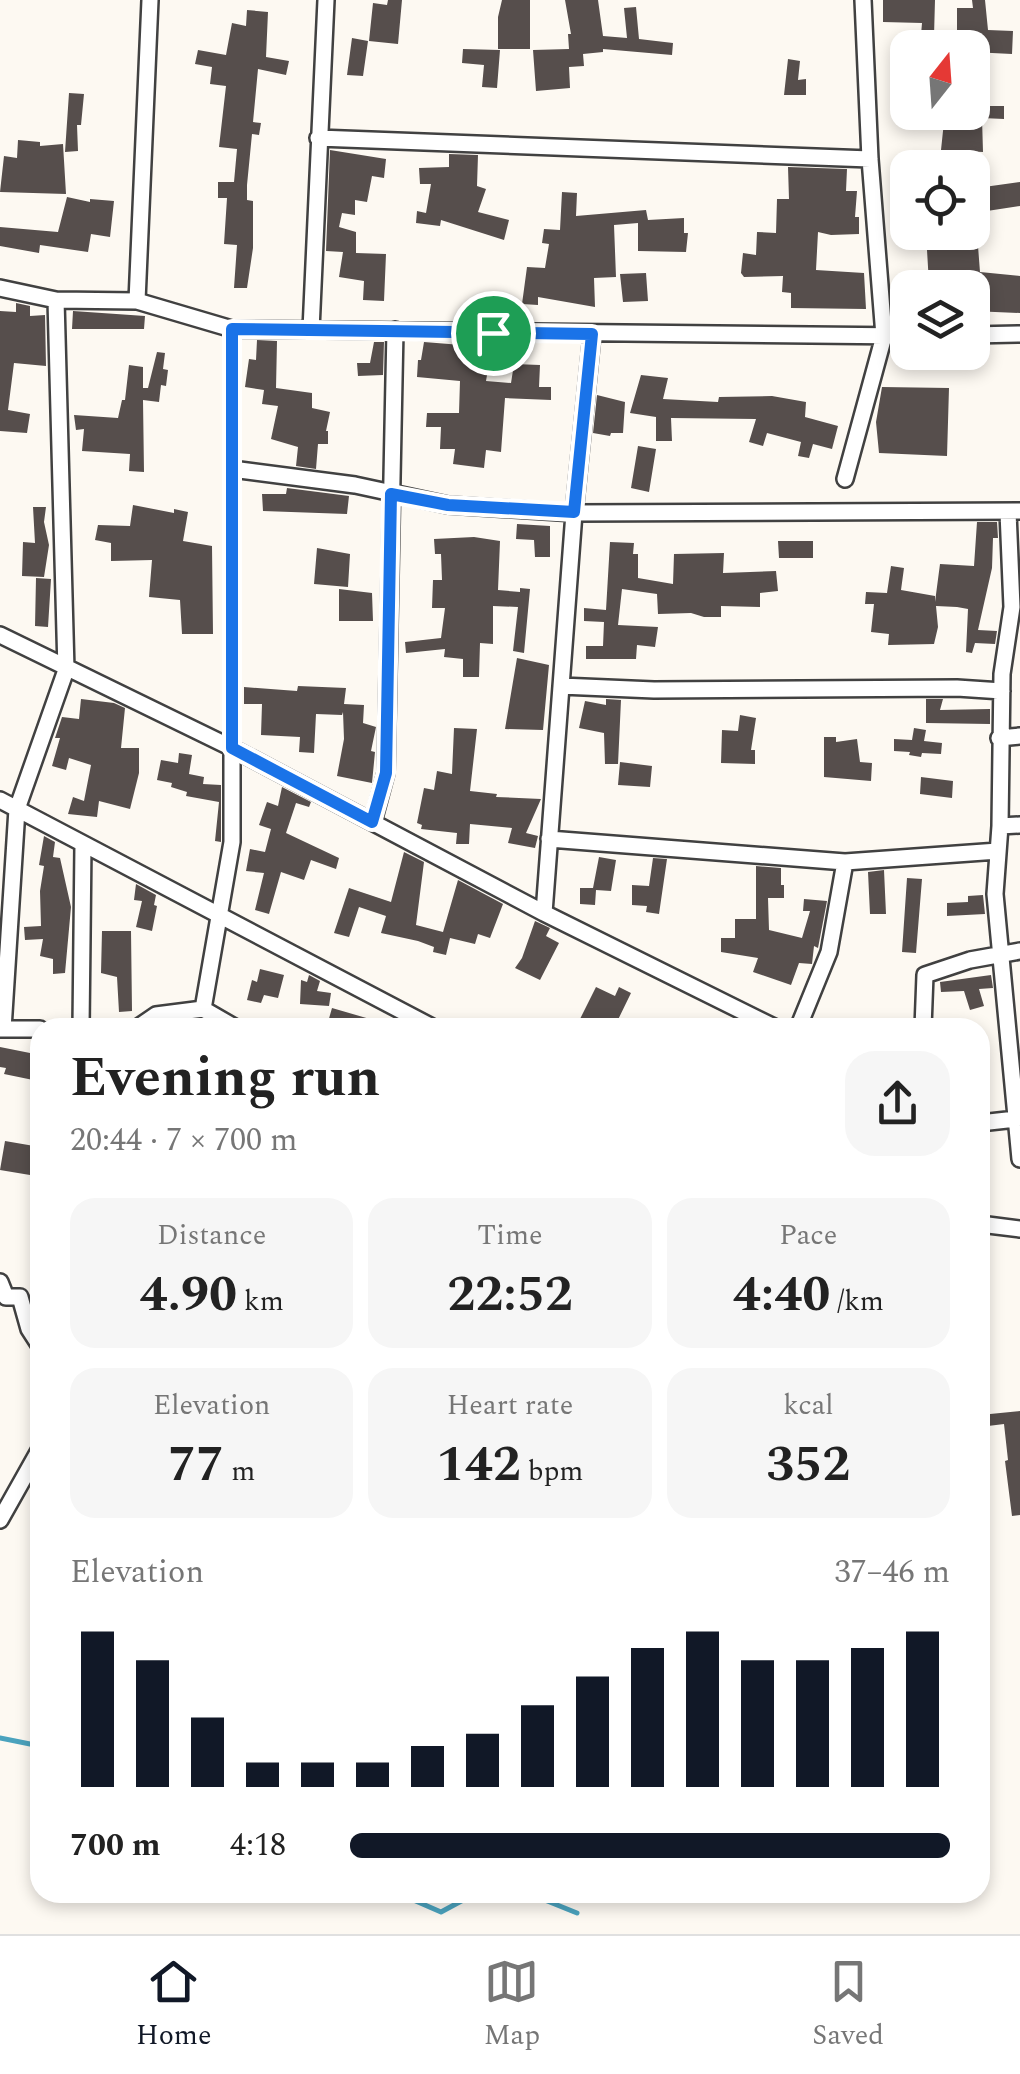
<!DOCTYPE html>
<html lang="en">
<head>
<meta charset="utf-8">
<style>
	:root { --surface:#fff; --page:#f6f6f6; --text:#222; --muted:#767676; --line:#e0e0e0; --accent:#111827 }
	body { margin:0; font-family:Spectral,serif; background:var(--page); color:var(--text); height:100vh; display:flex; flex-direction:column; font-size:38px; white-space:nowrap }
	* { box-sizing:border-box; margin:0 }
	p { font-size:32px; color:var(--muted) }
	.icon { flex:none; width:55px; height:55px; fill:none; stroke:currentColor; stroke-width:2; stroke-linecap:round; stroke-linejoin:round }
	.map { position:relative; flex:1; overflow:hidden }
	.drawer { position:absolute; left:30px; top:1018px; width:960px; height:885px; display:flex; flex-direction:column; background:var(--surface); border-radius:30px; box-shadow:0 5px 15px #0003 }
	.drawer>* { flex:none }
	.needle { width:65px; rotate:17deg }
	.fabs { position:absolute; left:890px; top:30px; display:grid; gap:20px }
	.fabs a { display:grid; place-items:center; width:100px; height:100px; border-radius:20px; background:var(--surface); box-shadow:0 5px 15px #0003; font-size:50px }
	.pin { position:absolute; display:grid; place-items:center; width:85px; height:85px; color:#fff; margin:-42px; border:5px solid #fff; border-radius:50%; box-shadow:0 2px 10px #0007 }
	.round { display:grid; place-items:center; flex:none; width:105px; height:105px; border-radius:30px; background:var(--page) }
	.headline { display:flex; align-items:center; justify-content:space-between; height:170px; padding:0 40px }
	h1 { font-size:55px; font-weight:700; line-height:75px }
	.metrics { display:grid; grid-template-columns:repeat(3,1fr); gap:15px; height:170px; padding:10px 40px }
	.metrics div { display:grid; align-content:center; border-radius:25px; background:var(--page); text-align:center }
	.metrics b { font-size:50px; font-weight:700 }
	.metrics small { font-size:28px; font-weight:400 }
	.metrics p { font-size:28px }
	.chart { height:280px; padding:20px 40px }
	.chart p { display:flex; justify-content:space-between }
	.chart svg { width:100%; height:180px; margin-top:10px; stroke:var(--accent); stroke-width:6 }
	ul { padding:0 40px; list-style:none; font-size:32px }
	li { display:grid; grid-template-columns:160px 120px 1fr; align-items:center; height:75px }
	li i { height:25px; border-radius:12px; background:var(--accent) }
	.dock { display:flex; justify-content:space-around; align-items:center; height:140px; border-top:2px solid var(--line); background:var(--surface); font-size:28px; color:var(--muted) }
	.dock a { display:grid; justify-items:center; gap:5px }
	.dock .current { color:var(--accent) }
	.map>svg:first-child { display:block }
</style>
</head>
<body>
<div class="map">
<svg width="1020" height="1934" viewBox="0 0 1020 1934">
	<rect width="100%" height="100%" fill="#fdf9f2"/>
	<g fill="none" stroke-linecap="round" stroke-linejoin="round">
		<!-- stream -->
		<path stroke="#4ba3be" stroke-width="5" d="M0,1738l40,8
			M395,1892l46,20 37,-20
			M525,1892l52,21"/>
	</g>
	<!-- building -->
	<path fill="#564e4c" d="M388,0h14l-4,44 -29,-3 4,-38 14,2z
		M502,0h28v49h-32v-32z
		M565,0h33l5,36 24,2 -3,-30 12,-1 3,32 34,4 -1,12 -69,-6v3l-20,2 1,12 -15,1 1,21 -34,3 -3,-41 36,-1 -1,-15h3z
		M883,0h52l-1,36 -13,-1 1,-12 -39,-1z
		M972,0h13l3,30 25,1 -1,23 -40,-2v-4h-15v-40h16z
		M247,10l21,2 -2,45 23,4 -3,14 -28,-6 -5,53 8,1 -2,12 -7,-1 -5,51v15l6,1v47l-6,40h-13l3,-43 -13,-1 3,-46h-9v-16h16l3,-33 -18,-2 7,-61 -16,-2 2,-17 -17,-3 3,-14 28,5 6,-32 14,3z
		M352,38l16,3 -5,35 -16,-1z
		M463,49l37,1 -3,38 -15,-1 2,-22 -22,-2z
		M788,59l12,2 -2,19 8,-1v16h-22z
		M69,93l15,1 -3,31h-4l1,26 -13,1z
		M972,106h32v13l-22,-1 1,34 -42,-2 4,-38h27z
		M18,140l22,2v4l23,-2 3,50 -66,-2 4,-36 13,2z
		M330,150l56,9 -2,19 -12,-2 -5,26 -12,-2v15l-13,-2 -3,14 17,5v21l30,1 -2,47 -21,-1 1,-19 -25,-4 4,-25 -17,-1z
		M449,154l29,1 -1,31 9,3 -8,23 31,8 -5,20 -63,-20 -1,6 -24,-3 1,-12 9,2 5,-29h-11l-1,-16 30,-1z
		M788,167l59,2 -1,22h11l-2,26h4v17l-28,1 -13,-3 -2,38 48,3 2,36 -75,-1v-15l-9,-1 1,-16 -39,1 -3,-4 2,-20 13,2 1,-23 19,1 1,-34h12z
		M1020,182v24l-33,5 -3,-24z
		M562,192l15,1 -1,23 70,-6 2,10 36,-2v15h4l-2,19 -48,-1v-28l-24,2 2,52 -22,1 1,29 -57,-10v8l-16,-1 5,-37 18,1 4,-24 -7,-1 2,-14 16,1z
		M67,197l23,5v-3l24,2 -4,36 -19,-3 -3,18 -48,-7 -1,8 -39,-7v-19l58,5z
		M966,235v12l12,-1 2,26 40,4v37l-48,-2v-26h-4v-3l-39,2 -2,-34h-5v-13z
		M646,273l2,28 -25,1 -3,-28z
		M16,303l14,3v10l15,-1 1,51 -32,-3 -6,47 22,4 -3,19 -27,-2v-120l16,1z
		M73,311l72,5 -1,13h-72z
		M257,340l20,1 -1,47 36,5v15l18,4 -4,19h2v13h-10l-2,25 -20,-3 2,-19 -27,-8 7,-33 -16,-2 2,-14 -19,-3 4,-28 7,1z
		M374,342h10l-1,33 -25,1 -1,-13h13z
		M424,342l50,4 -1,-3h17l2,3 -6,35 25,2 3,-19 26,1 -1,22h12v13l-46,-2 -4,54 -15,-2 -2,18 -31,-4 2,-15h-15l1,-22h-15l1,-14h32l1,-32 -43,-4 1,-17h3z
		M157,352l8,1 -2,16 5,1 -2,16 -5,-1 -2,17 -16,-2 1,72 -15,-1 1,-17 -48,-3 2,-22 -8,1 -2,-15 44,3 4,-18h3l4,-35 14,2v21h5z
		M641,375l27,3 -5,21 55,3 1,-5 53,-1 34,6 -1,15 33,9 -6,23 -19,-5 -4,14 -11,-2 3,-14 -34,-9 -4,13 -14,-4 7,-23 -85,-1 1,23h-16v-24l-26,-4z
		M882,387l67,1 -2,68 -68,-3 -3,-31z
		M597,395l28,7 -2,31h-12l-1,3 -17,-3z
		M638,446l18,3 -7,43 -18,-4z
		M287,488l62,8 -2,18 -84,-3 -1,-17h24z
		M133,505l41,8v-4l14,3 -5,29 29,5 1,88h-31l-2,-34 -31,-3 3,-37 -41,1v-18l-16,-3 3,-15 32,1z
		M33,507h13l-2,15 5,23 -5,32 -22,-1 1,-34 12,1z
		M977,522h20l1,16h-5l-1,30 -14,62 19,1 -2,13 -20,-1 -3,10 -6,-1 2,-43 -11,-2 -21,-1 2,21 -4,17 -46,1 1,-11 -18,-2 3,-28h-9l1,-12 21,1 4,-27 13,2 -3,22 34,6v6l5,-38 34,2z
		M517,524l33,2v31h-15l-1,-17 -18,-1z
		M474,537l26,4 -2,49 22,2v-4l10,1 -6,64 -11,-2 5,-44 -25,-1v38l-13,-1 -1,34h-16v-18l-19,-2 1,-8 -39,4 -1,-11 36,-4 4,-30h-13l1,-28h9l-1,-26h-6l-1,-15z
		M778,541h35v17h-34z
		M610,542l24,1 -1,11h5v24l35,6 1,-30 50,-1 -1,20 53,-2 2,20 -18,2v14l-39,-1v11h-17l-13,-4 -33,1 -1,-20 -35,-5 -4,36 40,2 -3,20 -18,-2 -1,14h-50v-13h17l1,-24 -20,-1v-13l22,2z
		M317,548l33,6 -2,33 -34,-3z
		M36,578l15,1 -3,48 -13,-1z
		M339,589l33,4 1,28h-34z
		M517,658l32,7 -6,65 -38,-1z
		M298,686l48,2 -2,16 20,1 -1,18 13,4 -5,24 4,1 -3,31 -35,-7 7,-37 -1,-27 -1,3 -26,-1 -2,39 -15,-1 1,-15 -39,-2 1,-31h-18v-17l53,4z
		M81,699l33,4 11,5 -4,40h18v25l-9,36 -31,-8 -2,16 -29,-3 5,-17 11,4 7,-36 -22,-7 -3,12 -14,-4 8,-28h-5l7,-21 17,2z
		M606,699l15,1 -3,64h-13l-1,-31 -25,-5 6,-27 21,4z
		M926,699h17l-3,11 50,-1v15l-64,-1z
		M740,715l16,3 -5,32h4v14l-34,-1 1,-33 16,1z
		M454,728l23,1 -7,62 27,3 -1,3 45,2 -15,34 12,3 -3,12 -27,-5 4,-15 -42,-4 -1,20h-13l1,-11 -36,-4 1,-4 -5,-2 7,-35 10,2 3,-19 15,3z
		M914,728l12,2 -2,11 18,2 -1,11 -19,-1 -1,4 -12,-2 1,-3 -16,-1v-12l18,1z
		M824,737h12v5l21,-3 3,23 12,1 -1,18 -47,-4z
		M179,753l13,2 -3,19 15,3 -1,7 18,1v57l-6,-1 4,-39 -33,-6 1,-4 -16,-5 1,-4 -15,-3 4,-20 17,3z
		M620,762l32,4 -2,21 -32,-2z
		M921,777l32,4 -1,17 -32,-4z
		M282,787l29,15 -2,5 -13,-4 -10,30 53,25 -3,11 -25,-9 -7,20 -23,-8 -12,42 -14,-4 9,-37 -18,-2 4,-22 15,3 6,-23 -12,-4 8,-23 11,4z
		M44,836l11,6 -2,15 7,1 11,49 -6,66 -12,1v-15l-13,-3 3,-17 -18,1 -1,-13 17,-1 -1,-35 4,-25 -5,-1z
		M404,852l20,10 -8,63 27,7 15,-52 45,24 -13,34 -12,-4 -3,10 -25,-6 -4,17 -13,-3 1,-5 -16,-6 -37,-8 5,-17 -27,-9 -10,30 -15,-4 15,-45 42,14z
		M599,857l17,3 -5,31 -15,-1 -1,15 -15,-1v-16h13z
		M653,858l14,1 -8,55 -13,-2 1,-6 -15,-1v-20l17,1z
		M756,866l25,2v17h3v13h-16l1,32 33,8 8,-27h-7l1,-12 23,2 -9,47 -4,-2 -2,18 -13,-1 -8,22 -38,-13 5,-14 -37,-6v-14h14v-19h21z
		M884,870l2,44h-16l-2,-42z
		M907,878l15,1 -6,74 -14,-1z
		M136,884l20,11 -2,10 3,1 -5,25 -16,-4 6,-26 -8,-1z
		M983,895l2,19 -38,2v-13l21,-1v-6z
		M535,921l15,7 -4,8 13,7 -19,37 -25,-12 7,-10z
		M102,931h29l1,80 -13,1 -2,-35 -16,-4z
		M260,969l24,6 -6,23 -14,-3 -3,8 -14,-3 5,-20 5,2z
		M309,975l11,6 -3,10 14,2 -2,13 -29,-2 1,-24 6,2z
		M991,975l2,13 -14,1 5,17 -14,4 -6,-19 -23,1 -1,-10z
		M596,987l19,9 4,-9 12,6 -17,35h-22l-13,-7z
		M332,1008l55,16v4h-38l-21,-6z
		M0,1047l40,8 -2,26 -34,-7 2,-6 -6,-1z
		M5,1141l35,6 -4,29 -36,-6z
		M1020,1411v104l-8,1 -7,-55 3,-1 -4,-36 -24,3v-12z"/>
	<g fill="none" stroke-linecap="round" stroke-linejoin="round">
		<!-- minor casing -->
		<g stroke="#414141" stroke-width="20">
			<path id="minor" d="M318,138l552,21
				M0,288l56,12 81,1 95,28 676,7
				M137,301l13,-301
				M311,330l15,-330
				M972,335l48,-1
				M232,469l123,16 93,20 126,8 446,-2
				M845,479l39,-143 -14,-177 -7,-159
				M1008,512l4,95 -10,67 -2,152 -5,68 25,265
				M0,635l232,113 312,165 232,115
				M561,686l93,4 303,-2 45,3
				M999,738l21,-2
				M0,800l434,228
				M373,822l13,-49 9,-443
				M1000,826l20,-1
				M549,839l296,23 153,-11
				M544,913l30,-400 18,-178
				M203,1009l33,19
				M81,1028l2,-184
				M137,1028l19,-13 47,-6 29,-167v-513
				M798,1028l31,-76 16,-90
				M923,1028l2,-53 45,-15 50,-9
				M0,1029h40
				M3,1029l14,-220 49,-139 -10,-370
				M980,1123l36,-4
				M980,1224l40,5
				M0,1282l6,15h14l9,32 11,17
				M0,1520l40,-71"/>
		</g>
		<!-- minor -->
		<use href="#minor" stroke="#fff" stroke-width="15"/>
	</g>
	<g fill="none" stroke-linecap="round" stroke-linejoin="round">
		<!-- route casing -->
		<g stroke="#fff" stroke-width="20">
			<path id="route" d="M232,329l360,5 -18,178 -126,-7 -57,-11 -5,279 -14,49 -140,-74z"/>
		</g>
		<!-- route -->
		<use href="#route" stroke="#1a73e8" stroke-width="12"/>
	</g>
</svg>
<div class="fabs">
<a><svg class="needle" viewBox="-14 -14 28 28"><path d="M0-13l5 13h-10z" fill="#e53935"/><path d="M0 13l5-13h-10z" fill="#767676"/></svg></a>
<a><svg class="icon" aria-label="locate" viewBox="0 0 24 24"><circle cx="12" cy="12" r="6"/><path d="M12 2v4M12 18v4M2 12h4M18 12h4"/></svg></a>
<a><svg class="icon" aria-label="layers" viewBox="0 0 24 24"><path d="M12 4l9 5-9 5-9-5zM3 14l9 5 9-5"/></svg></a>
</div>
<div class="pin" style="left:493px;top:333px;background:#1e9e55"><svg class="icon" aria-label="arrive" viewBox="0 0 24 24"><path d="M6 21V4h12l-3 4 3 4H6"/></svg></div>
<section class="drawer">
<div class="headline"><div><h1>Evening run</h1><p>20:44 · 7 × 700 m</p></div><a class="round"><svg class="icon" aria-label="share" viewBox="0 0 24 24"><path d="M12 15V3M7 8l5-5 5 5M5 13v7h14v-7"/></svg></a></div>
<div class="metrics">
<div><p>Distance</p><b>4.90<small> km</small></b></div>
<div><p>Time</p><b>22:52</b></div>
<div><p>Pace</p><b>4:40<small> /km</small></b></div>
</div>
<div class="metrics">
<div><p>Elevation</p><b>77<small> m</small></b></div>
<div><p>Heart rate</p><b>142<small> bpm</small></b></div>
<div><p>kcal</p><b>352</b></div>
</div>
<div class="chart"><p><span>Elevation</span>37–46 m</p>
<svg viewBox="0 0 160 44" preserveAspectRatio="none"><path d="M5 44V6M15 44V13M25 44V27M35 44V38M45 44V38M55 44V38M65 44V34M75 44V31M85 44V24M95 44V17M105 44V10M115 44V6M125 44V13M135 44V13M145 44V10M155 44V6"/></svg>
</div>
<ul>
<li><b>700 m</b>4:18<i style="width:100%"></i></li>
</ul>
</section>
</div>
<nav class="dock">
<a class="current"><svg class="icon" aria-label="home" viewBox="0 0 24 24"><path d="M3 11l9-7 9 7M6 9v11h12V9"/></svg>Home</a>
<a><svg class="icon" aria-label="map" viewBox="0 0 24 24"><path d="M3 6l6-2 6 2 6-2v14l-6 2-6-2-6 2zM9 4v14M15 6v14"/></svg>Map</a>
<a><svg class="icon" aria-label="saved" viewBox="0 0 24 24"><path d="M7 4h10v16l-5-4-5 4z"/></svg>Saved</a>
</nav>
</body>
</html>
